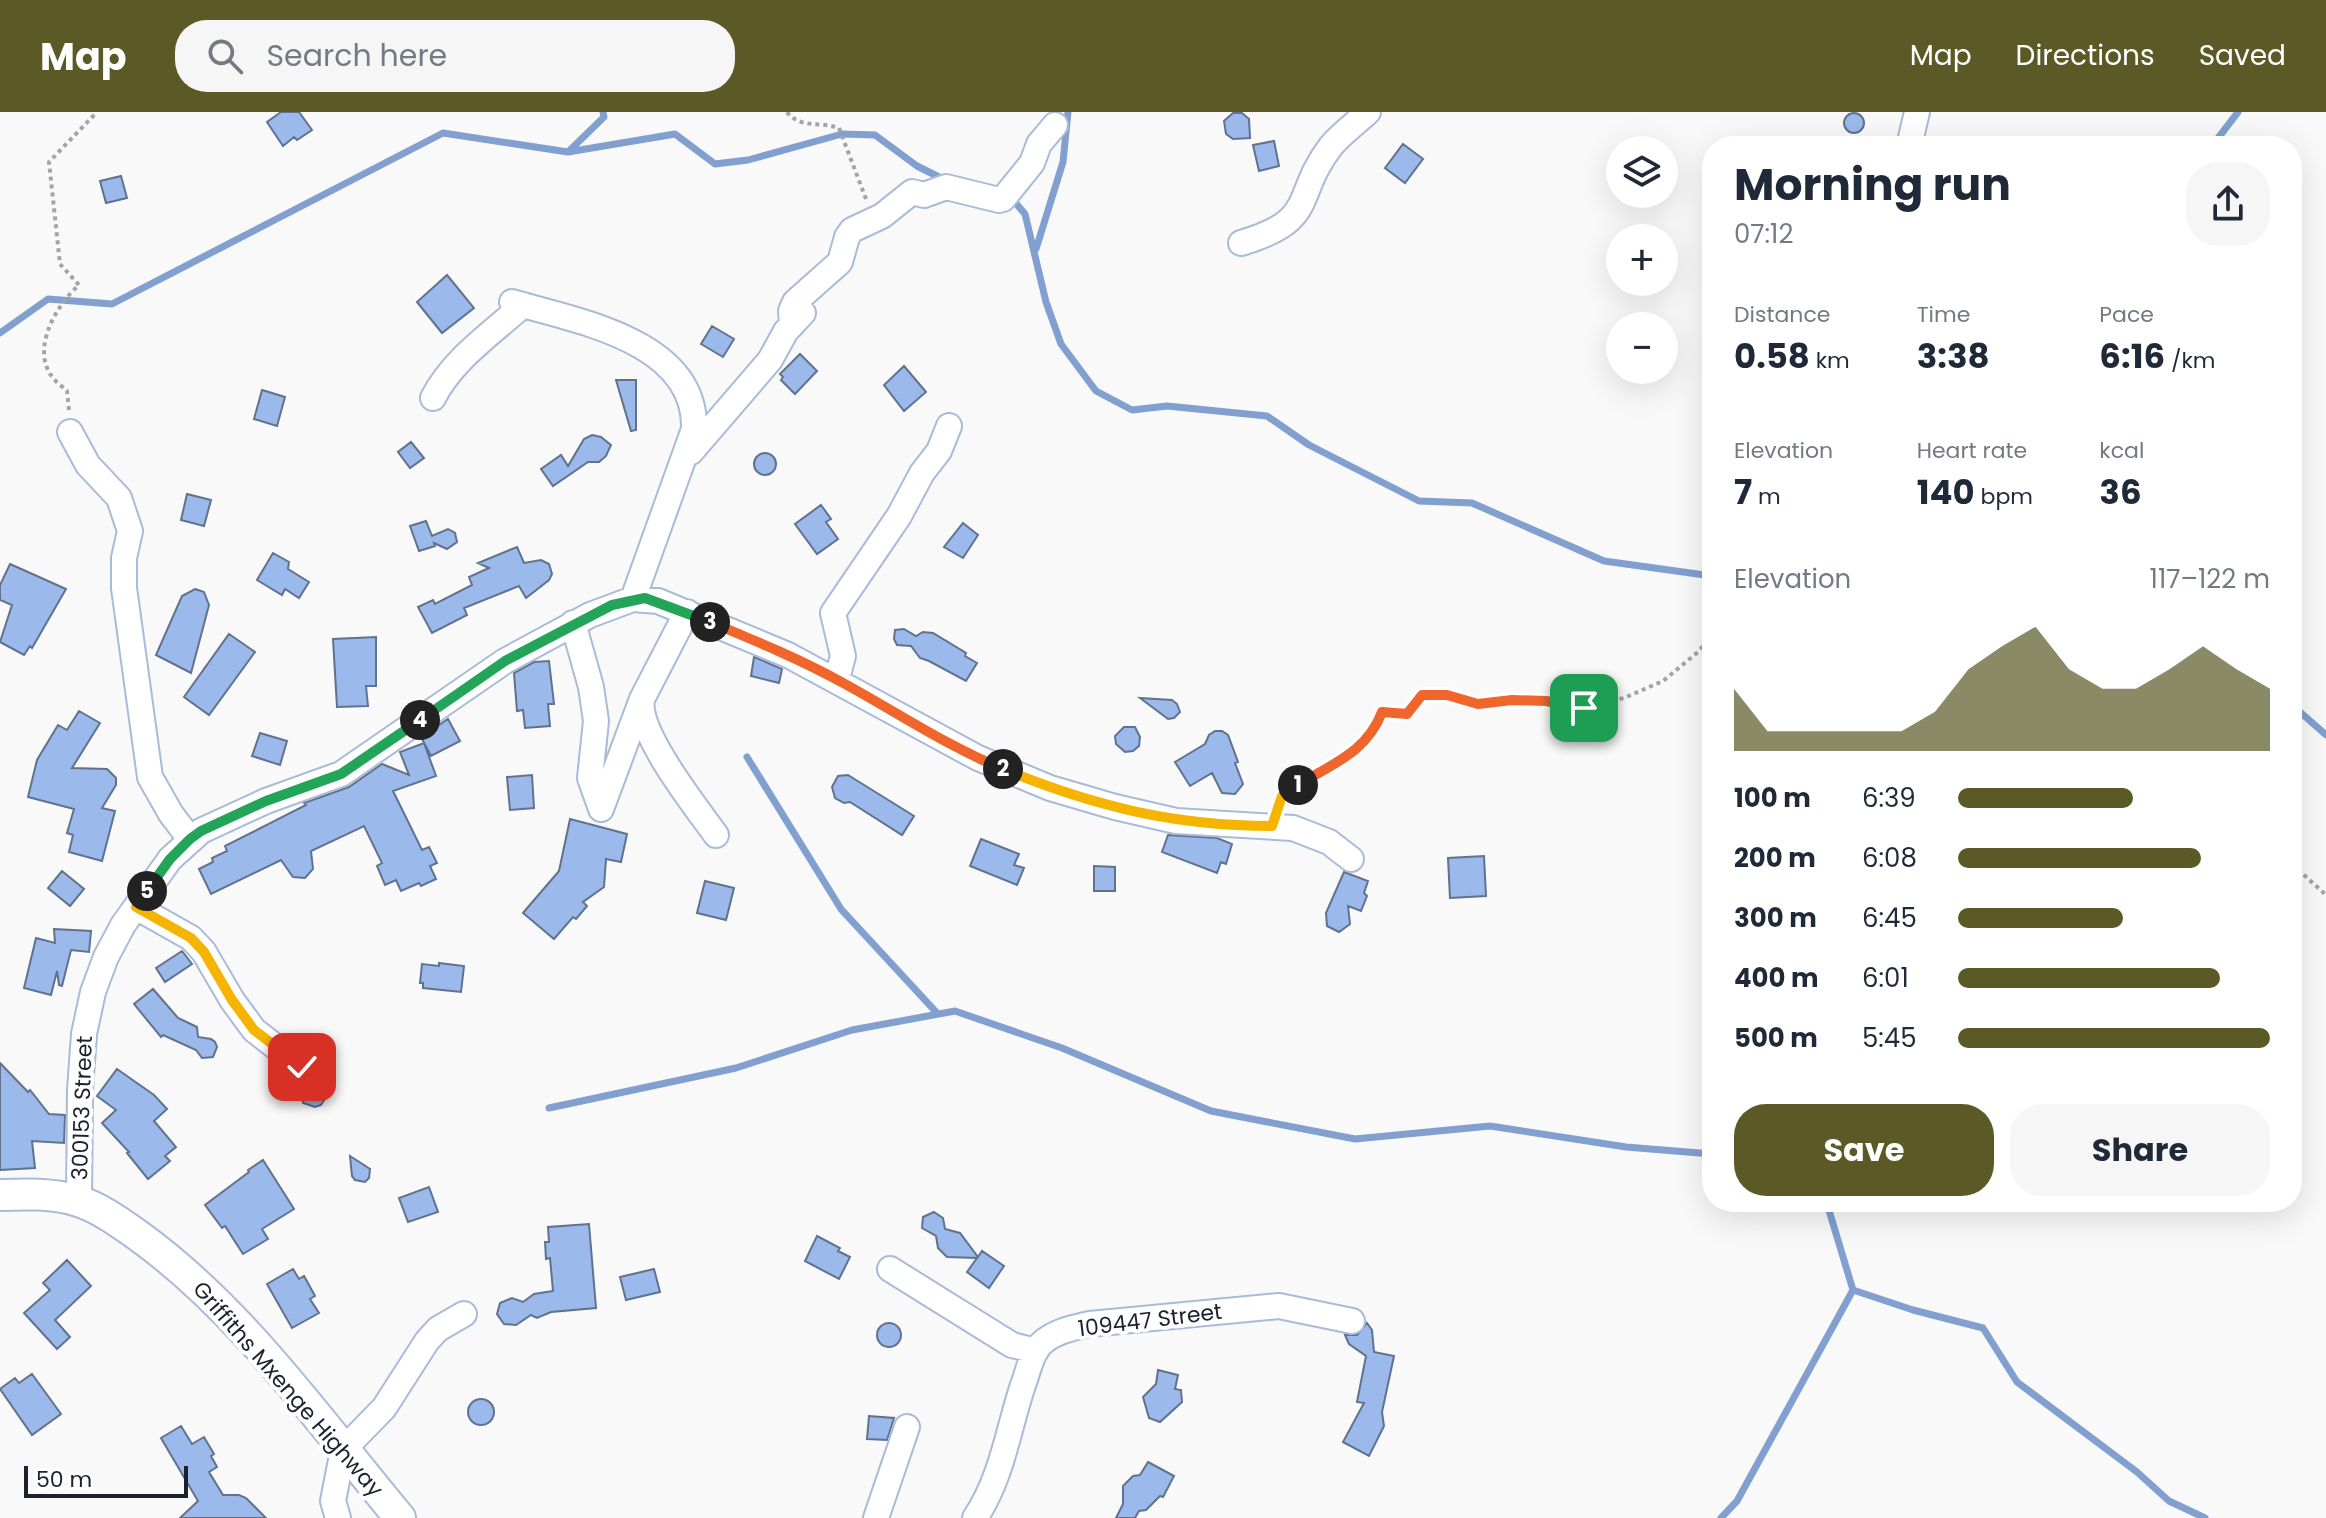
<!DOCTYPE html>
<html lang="en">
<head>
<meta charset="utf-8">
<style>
	:root { --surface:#fff; --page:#f6f6f7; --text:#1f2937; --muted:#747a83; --accent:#5b5a27 }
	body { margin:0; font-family:Poppins,sans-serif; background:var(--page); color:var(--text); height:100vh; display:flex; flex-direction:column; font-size:30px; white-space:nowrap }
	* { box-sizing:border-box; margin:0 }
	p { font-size:26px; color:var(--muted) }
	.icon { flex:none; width:44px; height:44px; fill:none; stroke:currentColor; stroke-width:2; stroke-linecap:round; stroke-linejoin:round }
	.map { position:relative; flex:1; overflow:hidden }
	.drawer { position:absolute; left:1702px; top:24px; width:600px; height:1076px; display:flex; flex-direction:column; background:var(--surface); border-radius:32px; box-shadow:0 8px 32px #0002 }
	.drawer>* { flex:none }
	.buttons { position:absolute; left:1606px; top:24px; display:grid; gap:16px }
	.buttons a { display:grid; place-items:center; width:72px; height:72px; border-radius:50%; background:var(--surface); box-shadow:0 8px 32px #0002; font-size:40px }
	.scale { position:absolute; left:24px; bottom:20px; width:164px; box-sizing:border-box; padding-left:8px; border:4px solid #1b222d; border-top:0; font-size:22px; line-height:28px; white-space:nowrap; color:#1b222d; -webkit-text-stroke:6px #fff; paint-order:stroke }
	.pin { position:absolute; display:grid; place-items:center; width:68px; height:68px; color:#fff; margin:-34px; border-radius:16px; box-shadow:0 4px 12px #0006 }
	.km { position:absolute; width:40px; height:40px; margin:-20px; border-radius:50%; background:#222; color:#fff; font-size:22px; line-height:40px; text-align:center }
	.round { display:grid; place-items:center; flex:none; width:84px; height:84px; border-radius:32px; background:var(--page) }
	.overview { display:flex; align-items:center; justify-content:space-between; height:136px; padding:0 32px }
	h1 { font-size:44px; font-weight:700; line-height:60px }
	.figures { display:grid; grid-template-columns:repeat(3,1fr); gap:12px; height:136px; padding:8px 32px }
	.figures div { display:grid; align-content:center }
	.figures b { font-size:34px; font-weight:700 }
	.figures small { font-size:22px; font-weight:400 }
	.figures p { font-size:22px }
	.chart { height:224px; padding:16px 32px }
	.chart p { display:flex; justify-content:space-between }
	.chart svg { width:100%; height:144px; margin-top:8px; fill:var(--accent); opacity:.7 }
	.cta { display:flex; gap:16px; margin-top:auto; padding:16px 32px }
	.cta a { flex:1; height:92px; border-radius:32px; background:var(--accent); color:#fff; font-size:32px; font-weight:700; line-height:92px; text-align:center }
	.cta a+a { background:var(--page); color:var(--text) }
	ul { padding:0 32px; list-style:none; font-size:26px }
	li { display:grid; grid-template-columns:128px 96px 1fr; align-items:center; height:60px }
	li i { height:20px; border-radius:10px; background:var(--accent) }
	header { display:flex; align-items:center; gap:48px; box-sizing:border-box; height:112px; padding:0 40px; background:var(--accent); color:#fff }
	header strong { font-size:38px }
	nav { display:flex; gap:44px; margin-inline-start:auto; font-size:28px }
	.search { width:560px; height:72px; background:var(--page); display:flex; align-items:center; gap:20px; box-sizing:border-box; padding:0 28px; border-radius:32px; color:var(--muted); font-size:30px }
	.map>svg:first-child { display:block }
</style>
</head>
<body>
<header>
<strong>Map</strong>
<div class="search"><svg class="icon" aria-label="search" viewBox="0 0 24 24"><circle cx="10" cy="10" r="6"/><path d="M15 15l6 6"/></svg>Search here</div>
<nav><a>Map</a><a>Directions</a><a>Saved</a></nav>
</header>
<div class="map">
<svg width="2326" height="1406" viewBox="0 0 2326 1406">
	<rect width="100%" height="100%" fill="#f9f9f9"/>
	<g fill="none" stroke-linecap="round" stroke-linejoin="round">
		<!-- stream -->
		<path stroke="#81a0cf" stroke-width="7" d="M2212,34l26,-34
			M569,39l35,-34 -1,-5
			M1008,88l6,1 11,13 21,88 15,42 35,47 36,19 35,-4 100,10 42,29 110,56 53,2 132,58 108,15
			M1036,137l27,-87 5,-50
			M0,221l48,-34 64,5 331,-171 125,19 107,-18 40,30 33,-4 94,-26 33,1 42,31 30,15
			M2292,593l34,30
			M747,645l94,152 97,105
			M549,996l187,-40 116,-38 103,-19 107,37 149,63 144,28 135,-13 136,21 86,7
			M1828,1090v5l25,83 60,20 70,18 34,54 120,90 32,29 36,17
			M1721,1406l16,-17 116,-211"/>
	</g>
	<!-- building -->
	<path fill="#9bbaeb" stroke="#60728d" stroke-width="2" d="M281,0h18l13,18 -15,10 -3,-3 -11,9 -16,-24z
		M1844 11a10 10 0 1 1 20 0a10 10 0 1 1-20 0Z
		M1233,1h9l7,6 1,19 -17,1 -7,-5 -2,-13z
		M1274,29l5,25 -20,5 -6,-26z
		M1403,32l20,15 -18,24 -20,-15z
		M121,64l6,22 -21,5 -6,-22z
		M447,163l27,33 -32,25 -25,-31z
		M712,214l22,13 -11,18 -22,-13z
		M800,242l17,17 -22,23 -14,-14 2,-3 -3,-3z
		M904,254l22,26 -22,19 -20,-26z
		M616,268h20v50l-5,1z
		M262,278l23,7 -8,29 -23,-7z
		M592,323l9,2 10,8 -5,11 -7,6h-11l-35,24 -12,-17 20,-14 7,11 16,-27z
		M411,330l13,16 -14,10 -12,-16z
		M754 352a11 11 0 1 1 22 0a11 11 0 1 1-22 0Z
		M187,382l24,6 -7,26 -23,-6z
		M821,393l10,14 -5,3 12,17 -21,15 -22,-30z
		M426,409l6,15 16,-7 7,4 2,9 -10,7 -13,-6 1,3 -16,5 -9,-25z
		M963,411l15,12 -15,23 -19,-11z
		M517,435l7,16 17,-3 8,4 3,10 -3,6 -23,18 -7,-12 -55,22 3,7 -35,18 -14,-26 15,-7 2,4 37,-19 -3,-8 20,-9 -11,-5z
		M273,441l16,9 -1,7 21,13 -10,16 -14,-9 -3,6 -25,-15z
		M10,452l56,25 -34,59 -2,-2 -6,9 -24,-13 12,-37 -12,-5v-15z
		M195,477l9,3 5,13 -18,68 -35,-18 26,-59z
		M904,517l12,7 7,-4 10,1 33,20 -1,3 12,7 -11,18 -37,-20 -9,-3 -9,-12 -14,-1 -3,-6 1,-9z
		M229,522l26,18 -46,63 -25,-18z
		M376,525v49h-10l2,20 -31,1 -4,-68z
		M754,545l28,12 -3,14 -28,-7z
		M549,549l5,43h-6l2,22 -25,2 -2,-18 -6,1 -3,-38 20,-11z
		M1140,586l32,2 5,4 3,8 -6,6 -6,1z
		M79,599l21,12 -28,45 35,1 9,9v7l-14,23 13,3 -13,50 -33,-9 4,-17 -6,-2 7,-24 -46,-12 9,-37 21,-35 9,5z
		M448,607l12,22 -29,15 -10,-19z
		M1124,615h11l5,10 -1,9 -6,5 -8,1 -9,-8 -1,-8z
		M1215,619h7l6,4 10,27 -3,1 8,21 -8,10 -13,-1 -10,-20 -22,13 -15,-24 30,-18 4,-9z
		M260,621l27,8 -7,24 -28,-9z
		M424,631l12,33 -43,15 29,59 7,-3 8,16 -7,3 6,13 -15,7 -2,-3 -18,8 -5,-11 -11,5 -8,-19 5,-3 -18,-37 -53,25 2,18 -8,9 -12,-1 -12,-17 -70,34 -12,-25 14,-7 -1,-4 15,-7 -2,-5 81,-41 -2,-2 45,-16 33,-23 27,11 -9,-23z
		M532,663l2,33 -24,2 -3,-33z
		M848,663l66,41 -12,19 -52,-33 -6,1 -9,-5 -3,-11 6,-11z
		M570,707l57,15 -6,28 -15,-3 -2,28 -21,15 4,4 -11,13 -3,-2 -19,22 -31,-26 36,-42z
		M1168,723l49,3 15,6 -6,20 -5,-2 -4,11 -55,-21z
		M981,727l38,15 -5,11 10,3 -7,17 -47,-19z
		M1484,744l2,40 -36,2 -2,-40z
		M1094,754l21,1v24h-21z
		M62,759l22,18 -14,17 -22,-18z
		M1344,760l24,9 -4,12 3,3 -6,15 -13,-5 2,18 -11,8 -12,-6 -1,-13z
		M705,769l29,7 -8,32 -29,-7z
		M54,817l37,2 -2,21 -18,-2 -9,36 -3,-1 -2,-14 -6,24 -27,-7 12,-50 19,5z
		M182,839l10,13 -27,18 -9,-14z
		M439,851l25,3 -3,26 -38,-4v-5h-3l2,-19 17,2z
		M153,877l25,29 19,9 1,10 13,2 4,3 2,5 -4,10 -11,1 -6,-8 -33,-15 -2,2 -27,-33z
		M0,951l28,29 2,-2 19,24 16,1 -1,28 -32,-2 3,27 -35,2z
		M117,957l37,26 13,14 -13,12 22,26 -11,9 5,5 -22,18 -21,-26 2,-1 -27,-29 14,-13 -19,-14z
		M312,966l12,4 4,12 -7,11 -6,2 -12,-4 -5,-20z
		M350,1044l20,13 -1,9 -4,4 -10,-2 -3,-4z
		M263,1048l31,49 -32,20 6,10 -25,15 -18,-28 -3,2 -17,-23 44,-33 -1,-2z
		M429,1075l9,25 -30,10 -9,-24z
		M934,1100l9,6 2,11 15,4 18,24 4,-6 22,15 -15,22 -22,-16 10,-14 -30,-1 -9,-9 -2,-12 -14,-8 1,-11z
		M589,1112l7,84 -45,4 -14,6 -6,-3 -15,10 -12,-1 -7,-10 3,-11 12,-5 11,4 11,-8 19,-3 -3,-33 -4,1 -1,-17h4l-1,-15z
		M817,1124l23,12 -2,3 12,6 -11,22 -34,-18z
		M67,1148l24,26 -36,34 15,17 -13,12 -33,-36 26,-23 -7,-7z
		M293,1157l6,10 5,-3 11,20 -5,3 9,14 -27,15 -25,-44z
		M654,1157l6,23 -34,8 -6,-23z
		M877 1223a12 12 0 1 1 24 0a12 12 0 1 1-24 0Z
		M1367,1211l5,7 2,22 20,4 -12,56 2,14 -15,30 -26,-14 21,-39 -7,-1 9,-46 -17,-12 -4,-9h12z
		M1158,1258l20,5 -3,14 6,1 1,12 -22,20 -11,-4 -6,-21 13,-13z
		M32,1262l29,40 -29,21 -32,-46 15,-11 4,5z
		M468 1300a13 13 0 1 1 26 0a13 13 0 1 1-26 0Z
		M869,1304l25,2 -7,22 -20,-1z
		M181,1314l11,18 12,-7 10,17 -3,2 6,11 -8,5 14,23h16l7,3 20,20h-86l18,-17 -37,-63z
		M1148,1350l26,14 -11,21 -3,-1 -14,14 -7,1 -4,7h-19l7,-14v-18l10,-10 7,-1z"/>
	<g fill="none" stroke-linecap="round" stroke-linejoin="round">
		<!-- minor casing -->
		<g stroke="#a8bbd9" stroke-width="28">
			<path id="minor" d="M1909,34l8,-34
				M1241,131c78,-23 51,-46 90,-97 10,-12 25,-23 37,-34
				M512,190c65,19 185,39 182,127l-61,170
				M792,213l-1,-14 4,-9 45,-40 7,-25 5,-7 30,-14 30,-24 12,3 22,-8 53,13 4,-1 29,-36 7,-19 16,-19
				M433,286c20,-39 58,-64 90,-93
				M70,320l18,33 31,33 11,33 -6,27v30l26,189 21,37 19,25
				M691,340l79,-92 16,-29 17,-18
				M687,500l-45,87c-6,33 54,108 74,136
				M573,511l18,64 5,34 -6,57 11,31 41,-110
				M837,567l6,-23 -10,-43 66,-97 23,-43 17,-22 10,-25
				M136,795l55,31 13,14 28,48 22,30 48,37
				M79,1089l1,-111 4,-56 9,-42 13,-35 17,-32 47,-66 31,-28 65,-30 75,-27 164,-113 85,-46 43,-16 25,2 130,54 190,103 72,30 65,19 61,14 117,7 36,14 22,17
				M890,1157l122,76 24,6
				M338,1406l-5,-17 10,-51 41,-42 43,-67 11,-12 26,-15
				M876,1406l31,-91
				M975,1406c27,-40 33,-88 48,-133 4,-10 7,-25 13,-35 11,-17 35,-22 54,-26l189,-18 73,15"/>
		</g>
		<!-- tertiary casing -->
		<g stroke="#a8bbd9" stroke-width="34">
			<path id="tertiary" d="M0,1083c26,-1 53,-2 78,6 20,6 41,21 58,33 105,75 182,186 264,284"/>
		</g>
		<!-- path -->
		<path stroke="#a2a4a9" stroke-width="4" stroke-dasharray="4 4" stroke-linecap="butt" d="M787,0c13,17 32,9 52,16l27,71
			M69,298l-2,-19c-4,-4 -10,-8 -14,-13 -23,-28 3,-73 26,-93l-19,-21 -11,-102 48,-50
			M1279,692l3,-8c36,-23 84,-41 100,-84l25,2 15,-19h25l31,9 34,-4 34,1 38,7 40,-10 39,-17 35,-29 14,-17
			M2292,752l34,31"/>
		<!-- minor -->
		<use href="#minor" stroke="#fff" stroke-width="24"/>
		<!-- tertiary -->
		<use href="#tertiary" stroke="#fff" stroke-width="30"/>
	</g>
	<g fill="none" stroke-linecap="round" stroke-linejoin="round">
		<!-- split-1 casing -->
		<g stroke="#fff" stroke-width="16">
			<path id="split-1" d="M1298,673c34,-21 69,-33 84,-73l25,2 15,-19h25l31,9 34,-4 34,1 38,7"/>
		</g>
		<!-- split-2 casing -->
		<g stroke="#fff" stroke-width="16">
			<path id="split-2" d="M1003,657c90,37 171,57 269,57l10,-30 16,-11"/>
		</g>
		<!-- split-3 casing -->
		<g stroke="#fff" stroke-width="16">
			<path id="split-3" d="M710,510c46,19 92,38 135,62 53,29 102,62 158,85"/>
		</g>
		<!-- split-4 casing -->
		<g stroke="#fff" stroke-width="16">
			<path id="split-4" d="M420,608l85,-59 107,-56 33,-7 65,24"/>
		</g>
		<!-- split-5 casing -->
		<g stroke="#fff" stroke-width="16">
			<path id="split-5" d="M147,779l23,-32 20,-20 11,-8 65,-30 75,-27 79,-54"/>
		</g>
		<!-- split-6 casing -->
		<g stroke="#fff" stroke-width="16">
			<path id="split-6" d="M147,779l-11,16 55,31 13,14 28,48 22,30 48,37"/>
		</g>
		<!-- split-1 -->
		<use href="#split-1" stroke="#f0652b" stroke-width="10"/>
		<!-- split-2 -->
		<use href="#split-2" stroke="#f5b400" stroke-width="10"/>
		<!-- split-3 -->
		<use href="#split-3" stroke="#f0652b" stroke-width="10"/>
		<!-- split-4 -->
		<use href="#split-4" stroke="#22a559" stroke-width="10"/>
		<!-- split-5 -->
		<use href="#split-5" stroke="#22a559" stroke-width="10"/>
		<!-- split-6 -->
		<use href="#split-6" stroke="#f5b400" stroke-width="10"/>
	</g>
	<g text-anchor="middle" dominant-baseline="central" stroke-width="8" stroke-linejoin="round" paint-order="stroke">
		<!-- street labels -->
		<g font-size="22" fill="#1b222d" stroke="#fff">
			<text transform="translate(82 996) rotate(-88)">300153 Street</text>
			<text transform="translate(1150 1208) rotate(-7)">109447 Street</text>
			<text transform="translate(288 1277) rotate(49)">Griffiths Mxenge Highway</text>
		</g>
	</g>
</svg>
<div class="buttons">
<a><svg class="icon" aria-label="layers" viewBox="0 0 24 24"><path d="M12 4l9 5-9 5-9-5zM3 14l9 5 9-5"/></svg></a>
<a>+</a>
<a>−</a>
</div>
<div class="scale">50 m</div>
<div class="pin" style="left:1584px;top:596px;background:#1e9e55"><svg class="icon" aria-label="arrive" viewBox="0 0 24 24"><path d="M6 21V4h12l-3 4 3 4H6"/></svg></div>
<div class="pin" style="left:302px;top:955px;background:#d93025"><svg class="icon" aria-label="check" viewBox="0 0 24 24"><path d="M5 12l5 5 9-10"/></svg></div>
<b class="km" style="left:1298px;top:673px">1</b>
<b class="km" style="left:1003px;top:657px">2</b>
<b class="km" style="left:710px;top:510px">3</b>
<b class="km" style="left:420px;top:608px">4</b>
<b class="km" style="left:147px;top:779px">5</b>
<section class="drawer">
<div class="overview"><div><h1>Morning run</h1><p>07:12</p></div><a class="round"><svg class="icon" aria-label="share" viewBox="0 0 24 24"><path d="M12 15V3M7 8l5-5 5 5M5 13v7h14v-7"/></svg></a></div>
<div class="figures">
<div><p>Distance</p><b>0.58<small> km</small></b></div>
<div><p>Time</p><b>3:38</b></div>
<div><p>Pace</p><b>6:16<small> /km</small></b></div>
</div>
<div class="figures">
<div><p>Elevation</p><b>7<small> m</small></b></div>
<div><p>Heart rate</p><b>140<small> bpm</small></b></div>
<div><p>kcal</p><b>36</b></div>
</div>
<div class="chart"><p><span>Elevation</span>117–122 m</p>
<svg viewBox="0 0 160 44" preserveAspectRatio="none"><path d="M0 44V25L10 38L20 38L30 38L40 38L50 38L60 32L70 19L80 12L90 6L100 19L110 25L120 25L130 19L140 12L150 19L160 25V44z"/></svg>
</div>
<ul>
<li><b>100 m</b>6:39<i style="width:56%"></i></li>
<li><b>200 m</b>6:08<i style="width:78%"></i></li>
<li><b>300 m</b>6:45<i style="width:53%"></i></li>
<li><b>400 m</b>6:01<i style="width:84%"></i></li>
<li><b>500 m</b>5:45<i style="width:100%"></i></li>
</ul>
<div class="cta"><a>Save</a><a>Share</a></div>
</section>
</div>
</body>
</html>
